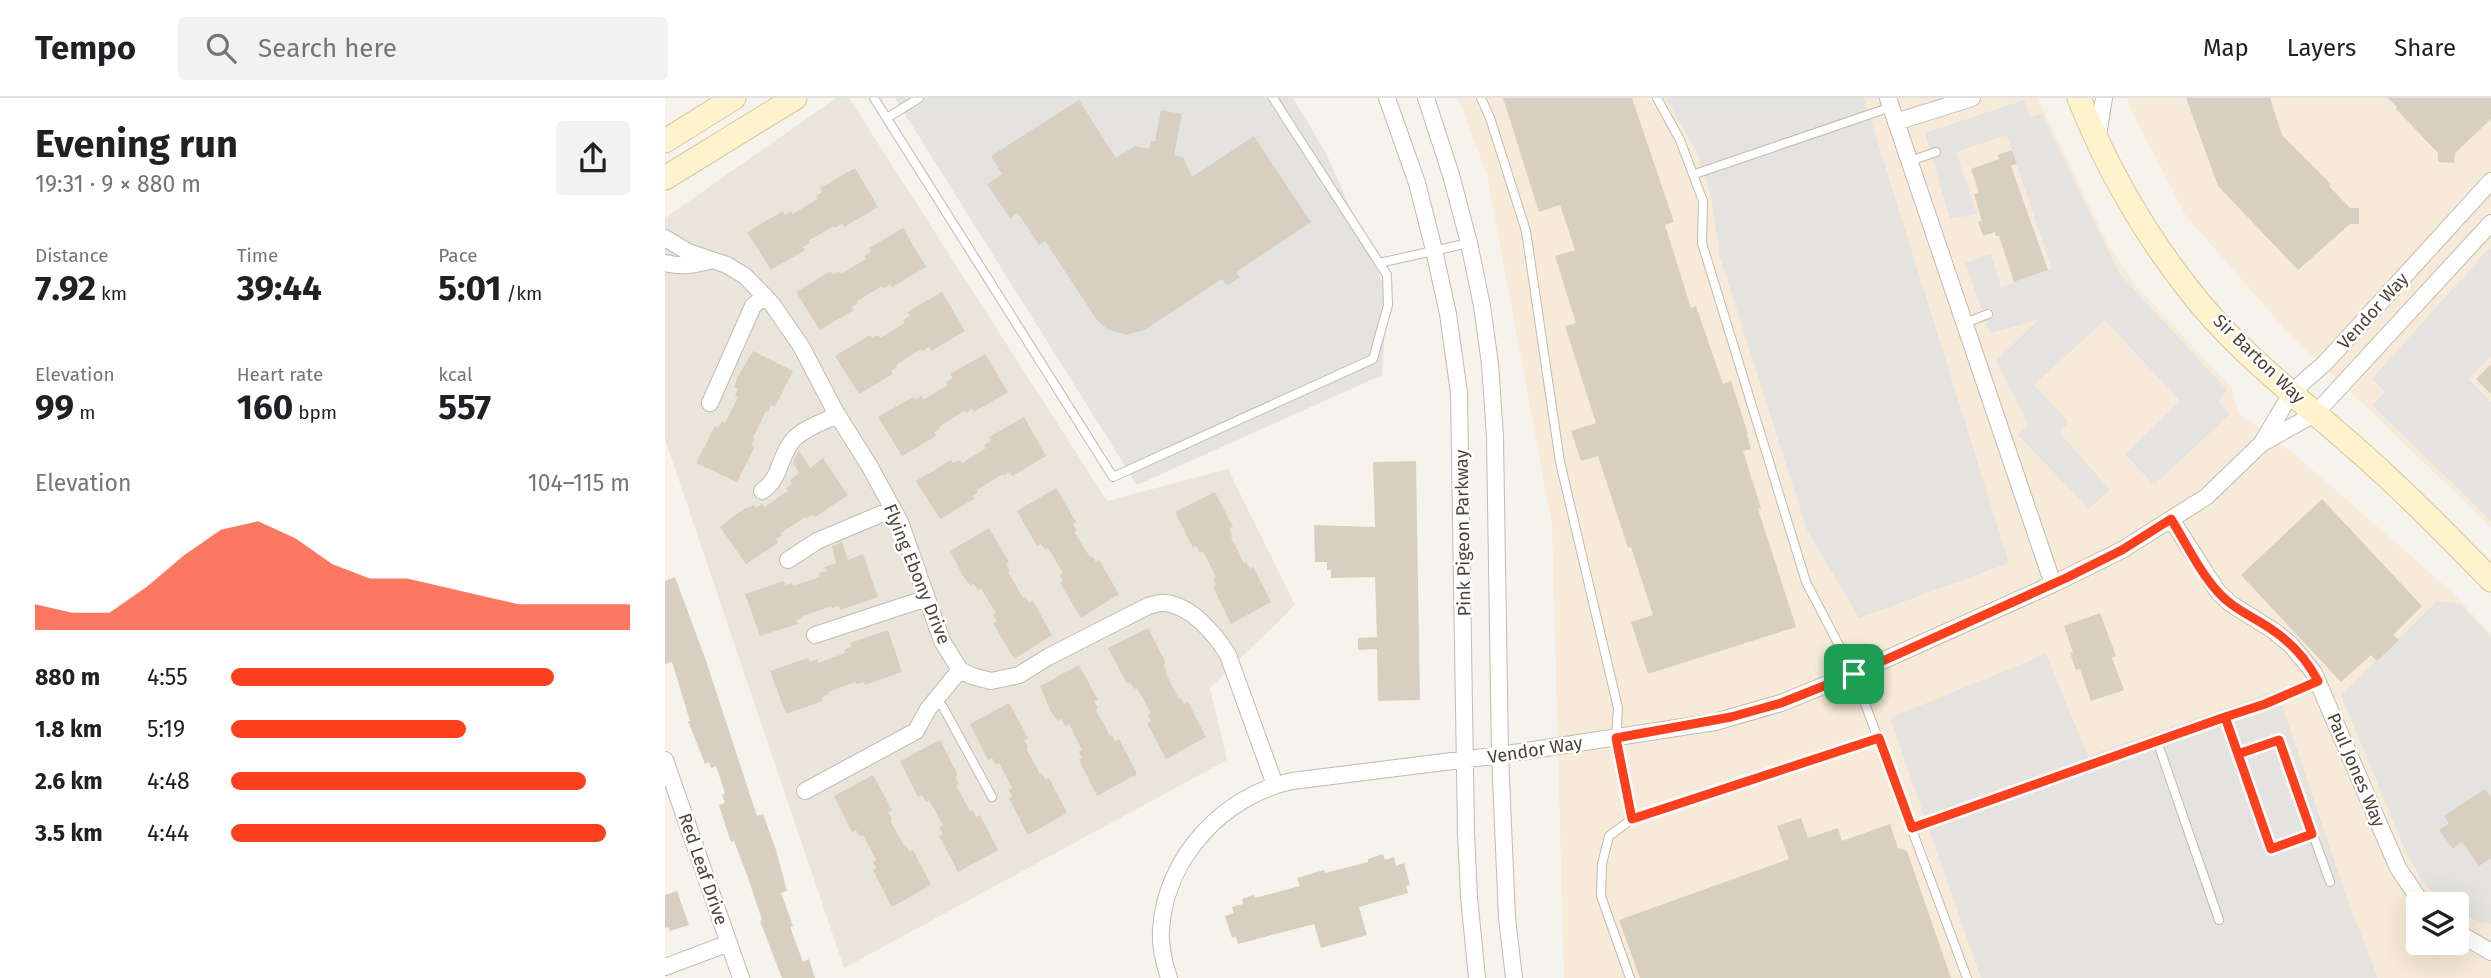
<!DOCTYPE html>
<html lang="en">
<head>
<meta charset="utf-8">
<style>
	:root { --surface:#fff; --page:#f2f2f2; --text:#202124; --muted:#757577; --line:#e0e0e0; --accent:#fc3f1d }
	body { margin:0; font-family:"Fira Sans",sans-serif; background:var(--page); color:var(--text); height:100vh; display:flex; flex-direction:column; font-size:26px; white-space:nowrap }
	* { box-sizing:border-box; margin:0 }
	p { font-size:23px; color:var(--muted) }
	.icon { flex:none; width:38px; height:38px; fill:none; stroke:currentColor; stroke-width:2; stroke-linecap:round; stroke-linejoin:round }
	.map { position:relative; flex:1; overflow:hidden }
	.details { display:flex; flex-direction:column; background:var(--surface); width:665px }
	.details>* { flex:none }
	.tools { position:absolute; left:1741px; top:794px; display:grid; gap:14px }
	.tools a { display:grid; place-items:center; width:63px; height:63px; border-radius:7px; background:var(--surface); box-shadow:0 7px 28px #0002; font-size:35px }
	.pin { position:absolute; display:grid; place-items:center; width:60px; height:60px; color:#fff; margin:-30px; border-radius:14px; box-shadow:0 4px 10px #0006 }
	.round { display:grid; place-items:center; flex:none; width:74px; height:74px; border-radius:7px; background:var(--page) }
	.head { display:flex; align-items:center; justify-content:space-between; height:119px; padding:0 35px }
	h1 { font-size:38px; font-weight:700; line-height:52px }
	.stats { display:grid; grid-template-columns:repeat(3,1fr); gap:10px; height:119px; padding:7px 35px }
	.stats div { display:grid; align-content:center }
	.stats b { font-size:35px; font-weight:700 }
	.stats small { font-size:19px; font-weight:400 }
	.stats p { font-size:19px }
	.chart { height:196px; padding:14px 35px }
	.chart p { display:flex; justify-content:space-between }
	.chart svg { width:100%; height:126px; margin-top:7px; fill:var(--accent); opacity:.7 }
	ul { padding:0 35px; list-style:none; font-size:23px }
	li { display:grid; grid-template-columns:112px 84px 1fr; align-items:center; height:52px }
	li i { height:18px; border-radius:9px; background:var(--accent) }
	header { display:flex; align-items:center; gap:42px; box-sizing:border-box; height:98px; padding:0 35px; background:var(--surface); border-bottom:2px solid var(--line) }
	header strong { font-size:33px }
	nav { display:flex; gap:38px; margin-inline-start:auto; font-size:24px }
	.search { width:490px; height:63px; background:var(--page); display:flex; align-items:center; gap:18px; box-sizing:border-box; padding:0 24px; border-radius:7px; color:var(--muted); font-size:26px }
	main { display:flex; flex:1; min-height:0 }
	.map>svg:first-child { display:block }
</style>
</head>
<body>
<header>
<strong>Tempo</strong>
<div class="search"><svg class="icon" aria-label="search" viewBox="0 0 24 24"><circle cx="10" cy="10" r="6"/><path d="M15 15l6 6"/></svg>Search here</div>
<nav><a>Map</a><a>Layers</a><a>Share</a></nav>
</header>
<main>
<section class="details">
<div class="head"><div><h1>Evening run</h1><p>19:31 · 9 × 880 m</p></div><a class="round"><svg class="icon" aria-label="share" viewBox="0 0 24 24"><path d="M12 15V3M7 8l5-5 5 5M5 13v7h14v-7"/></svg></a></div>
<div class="stats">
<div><p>Distance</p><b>7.92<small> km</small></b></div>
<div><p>Time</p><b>39:44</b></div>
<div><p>Pace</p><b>5:01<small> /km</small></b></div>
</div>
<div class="stats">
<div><p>Elevation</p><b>99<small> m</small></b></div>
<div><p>Heart rate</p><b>160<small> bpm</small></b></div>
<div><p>kcal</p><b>557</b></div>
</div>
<div class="chart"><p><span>Elevation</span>104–115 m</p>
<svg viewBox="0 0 160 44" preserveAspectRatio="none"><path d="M0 44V35L10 38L20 38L30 29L40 18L50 9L60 6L70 12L80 21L90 26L100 26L110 29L120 32L130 35L140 35L150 35L160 35V44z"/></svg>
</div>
<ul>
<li><b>880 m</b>4:55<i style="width:81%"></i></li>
<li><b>1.8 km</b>5:19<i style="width:59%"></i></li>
<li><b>2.6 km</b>4:48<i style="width:89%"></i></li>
<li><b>3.5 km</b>4:44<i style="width:94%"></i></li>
</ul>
</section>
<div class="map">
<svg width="1826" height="880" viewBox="0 0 1826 880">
	<rect width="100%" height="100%" fill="#f6f3ec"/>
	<!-- residential -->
	<path fill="#eae5da" d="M171,0h13l258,403 121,-32 67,136 -85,83 17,72 -383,208 -179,-529v-221z"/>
	<!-- commercial -->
	<path fill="#f7ead8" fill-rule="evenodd" d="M793,0h580l68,142 25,40 101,109 7,24 60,45 152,133 40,42v345h-927l-12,-453 -65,-350zM1754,807h38v38h-38z
		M1462,0h364v429l-206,-198 -99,-113 -55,-106z"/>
	<!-- parking -->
	<path fill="#e5e3e0" d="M230,0h398l33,55 61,139 -5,83 -245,110z
		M1001,0h198l145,465 -150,55 -52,-88 -87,-273 -10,-66 -13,-39z
		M1359,2l6,17 12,-3 77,159 108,117 -9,12 12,12 -76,71 -29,-31 55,-53 -75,-81 -71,65 35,37 -10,10 51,58 -21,19 -71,-74 10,-11 -32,-63 42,-41 -48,13 -25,-70 26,-9 10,33 51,-18 -45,-134 -51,17 21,62 -27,5 -25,-86z
		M1824,150l2,1v107l-23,23 23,23v119l-119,-116 13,-13 -13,-13z
		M1772,503l23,3 31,33v287l-8,-1 -26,-10v-8h-11l-23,-23 -17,-30 -65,-157z
		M1381,556l42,102 189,-66 70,208 31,80h-397l-91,-260z"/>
	<!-- building -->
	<path fill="#d8cfc1" d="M838,0h129l42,124 -9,3 26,83 5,-2 27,78 8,-3 17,53 -1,1 4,14 -8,2 18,57 -3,1 38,118 -148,47 -17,-52 22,-7 -22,-68 -3,1 -30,-92 -17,5 -10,-30 25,-8 -31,-97 11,-3 -21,-67 20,-6 -15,-45 -21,7z
		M1521,0h84l12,37 49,49 -2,2 21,22h9v16h-9l-52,46 -80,-84z
		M1723,0h103v21l-36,34 -1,10 -16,-1v-9l-42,-44 1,-2z
		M414,2l37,58 19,-12 14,3 2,-8h4l6,-31 21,4 -8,41 9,2 9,20 62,-41 57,86 -75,50 4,5 -13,9 -5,-7 -78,51 -18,5 -19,-6 -10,-9 -52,-79 -6,4 -21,-32 -8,5 -23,-34 15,-10 -11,-18z
		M1347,52l5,14 -6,2 37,104 -34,12 -15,-46h-3l-1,-4 -12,4 -5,-14 4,-1 -8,-27 5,-1 -8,-24 28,-10 -1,-4z
		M190,70l23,39 -34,20 -2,-3 -7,4 -1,-2 -26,15 2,2 -7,4 2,3 -34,20 -24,-38 36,-21 2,4 6,-4 2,3 24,-15 -1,-3 6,-4 -2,-4z
		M238,130l23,39 -34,20 -2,-3 -6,4 -2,-2 -25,15 1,2 -6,4 2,3 -34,20 -24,-38 35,-21 2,4 6,-4 2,3 25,-15 -2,-3 7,-4 -2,-4z
		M277,194l23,39 -34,20 -2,-4 -6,4 -2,-2 -25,16 1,2 -6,4 2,3 -34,20 -24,-38 35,-21 2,3 6,-3 2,3 25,-15 -2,-3 7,-4 -3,-4z
		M88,253l40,20 -18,36 -4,-2 -3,7 -2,-1 -13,27 2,1 -4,6 4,2 -18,35 -41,-19 19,-37 3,2 4,-7 3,2 13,-26 -3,-1 3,-7 -4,-2 4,-11z
		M320,256l23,38 -34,20 -2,-3 -6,4 -2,-2 -25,16 1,2 -6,3 2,4 -34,20 -24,-39 35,-20 2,3 6,-4 2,4 25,-15 -2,-3 7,-4 -3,-4z
		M1826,266v30l-15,-15z
		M359,319l22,39 -34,20 -2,-4 -6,4 -1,-2 -26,16 1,2 -6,4 2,3 -34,20 -24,-38 35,-21 2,3 7,-3 2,3 24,-15 -2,-3 7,-4 -2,-4z
		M134,352l11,18 13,-10 25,37 -33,22 -2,-3 -6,4 -1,-1 -25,16 1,2 -6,4 2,4 -32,21 -26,-37 22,-17 12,-5 2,3 6,-4 2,3 24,-16 -2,-3 6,-4 -2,-4 9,-7 -6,-11z
		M751,363l4,239 -42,1 -1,-52 -19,1v-12l19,-1 -2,-60 -44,1v-8h-4v-8h-12l-1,-37 61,2 -2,-65z
		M391,390l20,34 -3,2 4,7 -3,1 16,25 2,-1 4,6 3,-2 20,34 -38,24 -21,-35 3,-2 -3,-6 3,-2 -15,-25 -3,2 -4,-6 -4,2 -20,-35z
		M550,394l18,35 -4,2 4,7 -2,1 13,26 2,-1 4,7 3,-2 18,35 -40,22 -18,-37 3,-2 -3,-6 3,-2 -13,-26 -3,2 -4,-7 -3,2 -18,-36z
		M1657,401l100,107 -29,29 6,5 -22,21 -6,-6 -30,27 -100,-107z
		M324,430l20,34 -3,2 4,7 -2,1 15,26 2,-2 4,7 4,-2 19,34 -38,24 -21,-36 4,-2 -4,-6 3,-2 -15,-24 -3,1 -4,-6 -3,2 -8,-10 -13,-25z
		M177,444l6,18 15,-6 15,43 -38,13 -1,-4 -7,2 -1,-2 -28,10v2l-7,2 2,4 -38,12 -15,-42 39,-13 1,4 7,-2 1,3 27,-9 -1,-4 8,-2 -2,-4 11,-4 -4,-17z
		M10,479l30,81 52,158 6,-2 13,36 11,41 -6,2 12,33 -3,1 13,35 6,-3 6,19h-33l-22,-57 2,-1 -15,-45 -13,-34 -3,1 -5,-15 -7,-22 6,-2 -3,-8 3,-2 -9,-27 -5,2 -2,-6 -4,2 -17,-43h2l-18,-59 -7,2v-83z
		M1435,515l16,43 -4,2 12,32 -33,11 -11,-32 -4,1 -6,-17 3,-1 -9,-26z
		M483,530l18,35 -3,2 4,6 -2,1 14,27 2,-1 3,6 4,-2 18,35 -40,22 -19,-36 4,-2 -3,-6 3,-2 -14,-25 -3,1 -4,-7 -3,2 -19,-36z
		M223,532l14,42 -37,13 -1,-3 -7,2 -1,-2 -28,10 1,2 -7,3 1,4 -37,13 -16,-43 38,-13 2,4 7,-3 1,4 27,-10 -1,-3 7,-3 -1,-4z
		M414,567l19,35 -4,1 4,7 -2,2 14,26 2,-1 3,6 4,-2 18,35 -40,22 -18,-36 3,-2 -3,-6 3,-2 -13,-26 -4,2 -3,-7 -4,2 -7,-9 -11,-26z
		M344,605l19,35 -4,2 4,7 -2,1 14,26 2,-1 4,7 3,-2 18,35 -39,22 -19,-37 3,-1 -3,-7 3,-2 -13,-25 -3,2 -4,-7 -4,2 -18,-36z
		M275,642l18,35 -3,2 4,7 -3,1 14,26 3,-1 3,7 4,-2 18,35 -40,22 -19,-36 4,-2 -4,-7 4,-2 -14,-25 -3,2 -4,-7 -4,2 -18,-36z
		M208,677l19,35 -4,2 4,7 -2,1 14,26 2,-1 4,7 3,-2 18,35 -39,22 -19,-37 3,-2 -3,-6 3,-2 -13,-25 -3,2 -4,-7 -4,2 -18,-36z
		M1820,691l6,8v61l-12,8 -17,-24 -9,7 -14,-19 10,-7 -5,-7z
		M1136,720l7,20 30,-10 4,13 48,-17 8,24 9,3 44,127h-311l-21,-58 170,-61 -12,-33z
		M718,756l2,6 9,-3 2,9 8,-3 6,22 -4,1 2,7 -49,14 8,28 -46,13 -7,-24 -76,20 -2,-7 -4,1 -7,-22 9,-3 -2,-6 11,-3 -1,-5 12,-4 1,3 45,-12 -3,-8 27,-8 1,3 43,-11v-3z
		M12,793l12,34 -19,6 -2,-4 -3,1v-33z"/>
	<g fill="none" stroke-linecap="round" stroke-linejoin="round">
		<!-- lane casing -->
		<g stroke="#c2bbae" stroke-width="10">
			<path id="lane" d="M209,0l239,379 260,-118 15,-54 -1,-30 -114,-177
				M816,0l9,20 36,113 34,231 58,246 -2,30 16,81
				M992,0l23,42 23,61 -1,42 104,339 48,92 113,304
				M222,20l32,-20
				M1245,63l26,-9
				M1030,76l196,-67
				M714,165l90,-20
				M1300,225l23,-9
				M271,602l7,7 49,90
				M1560,619l13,37 41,-14 51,142
				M1492,643l62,179
				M1573,656l33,94 41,-14
				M1247,730l353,-124 53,-23
				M965,880l-29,-82 1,-32 7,-28 23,-17 247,-81"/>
		</g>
		<!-- street casing -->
		<g stroke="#c2bbae" stroke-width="18">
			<path id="street" d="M722,0l30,85 17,67 14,64 11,79 7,440 3,64 8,81
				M761,0l25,77 18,68 13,63 8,58 5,73 5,318 7,163 7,60
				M1223,0l165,486
				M1231,24l76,-24
				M1432,43l7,-43
				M0,140l23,14 39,13 18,11 27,28 29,42 34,65 35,56 30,55 42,119 18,29 12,6 19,5 28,-6 29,-18 100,-51c5,-1 12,-4 17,-3 27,3 50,31 63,52l47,130
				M0,165c16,4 29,2 44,-2
				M45,305l43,-97 12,-10
				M1598,343l29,-49 33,-29 166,-182
				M97,393c19,-12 17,-35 31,-51 11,-12 30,-18 44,-25
				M1506,421l47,73 13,12 43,27 17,14 23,28 84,195 25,37
				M123,462l29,-19 76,-32
				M150,537l112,-37
				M0,662l76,218
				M140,693l111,-60 12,-22 32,-39
				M1792,834l34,20
				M0,869l64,-24
				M504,880c-5,-15 -9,-32 -8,-48 4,-72 62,-134 131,-149l208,-26 215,-33 66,-19 81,-33 191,-86 69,-34 84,-53 55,-53 55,-31 175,-190"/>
		</g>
		<!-- secondary casing -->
		<g stroke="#d6c79b" stroke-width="25">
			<path id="secondary" d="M1414,0c27,68 62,130 107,188 49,65 116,114 176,168 45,40 87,83 129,126
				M0,43l69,-43
				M0,80l130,-80"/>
		</g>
		<!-- lane -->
		<use href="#lane" stroke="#fff" stroke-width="8"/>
		<!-- street -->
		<use href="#street" stroke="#fff" stroke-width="16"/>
		<!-- secondary -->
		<use href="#secondary" stroke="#fff3cd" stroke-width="23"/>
	</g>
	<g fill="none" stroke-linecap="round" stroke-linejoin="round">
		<!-- route casing -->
		<g stroke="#fff" stroke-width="14">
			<path id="route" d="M1189,576l-73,29 -50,14 -115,21 16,81 247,-81 33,90 313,-111 13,37 41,-14 33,94 -41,15 -46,-132 40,-13 53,-23c-11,-21 -27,-39 -47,-52 -18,-12 -39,-21 -53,-37 -19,-21 -32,-49 -47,-73l-49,31 -56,28 -212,96"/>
		</g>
		<!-- route -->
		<use href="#route" stroke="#fc3f1d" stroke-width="9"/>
	</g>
	<g text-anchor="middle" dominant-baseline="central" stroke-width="5" stroke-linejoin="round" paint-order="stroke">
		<!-- street labels -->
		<g font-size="18" fill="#4b4439" stroke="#fff">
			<text transform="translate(1708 213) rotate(-48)">Vendor Way</text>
			<text transform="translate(1594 261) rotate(44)">Sir Barton Way</text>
			<text transform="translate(798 435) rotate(-91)">Pink Pigeon Parkway</text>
			<text transform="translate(252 476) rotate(68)">Flying Ebony Drive</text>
			<text transform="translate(870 652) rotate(-9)">Vendor Way</text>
			<text transform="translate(1691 672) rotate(67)">Paul Jones Way</text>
			<text transform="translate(38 771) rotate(71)">Red Leaf Drive</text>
		</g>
	</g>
</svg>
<div class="tools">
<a><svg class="icon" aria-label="layers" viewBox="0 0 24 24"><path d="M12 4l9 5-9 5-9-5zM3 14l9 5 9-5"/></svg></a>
</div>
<div class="pin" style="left:1189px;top:576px;background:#1e9e55"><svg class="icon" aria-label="arrive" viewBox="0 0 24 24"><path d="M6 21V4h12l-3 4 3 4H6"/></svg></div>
</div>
</main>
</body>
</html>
